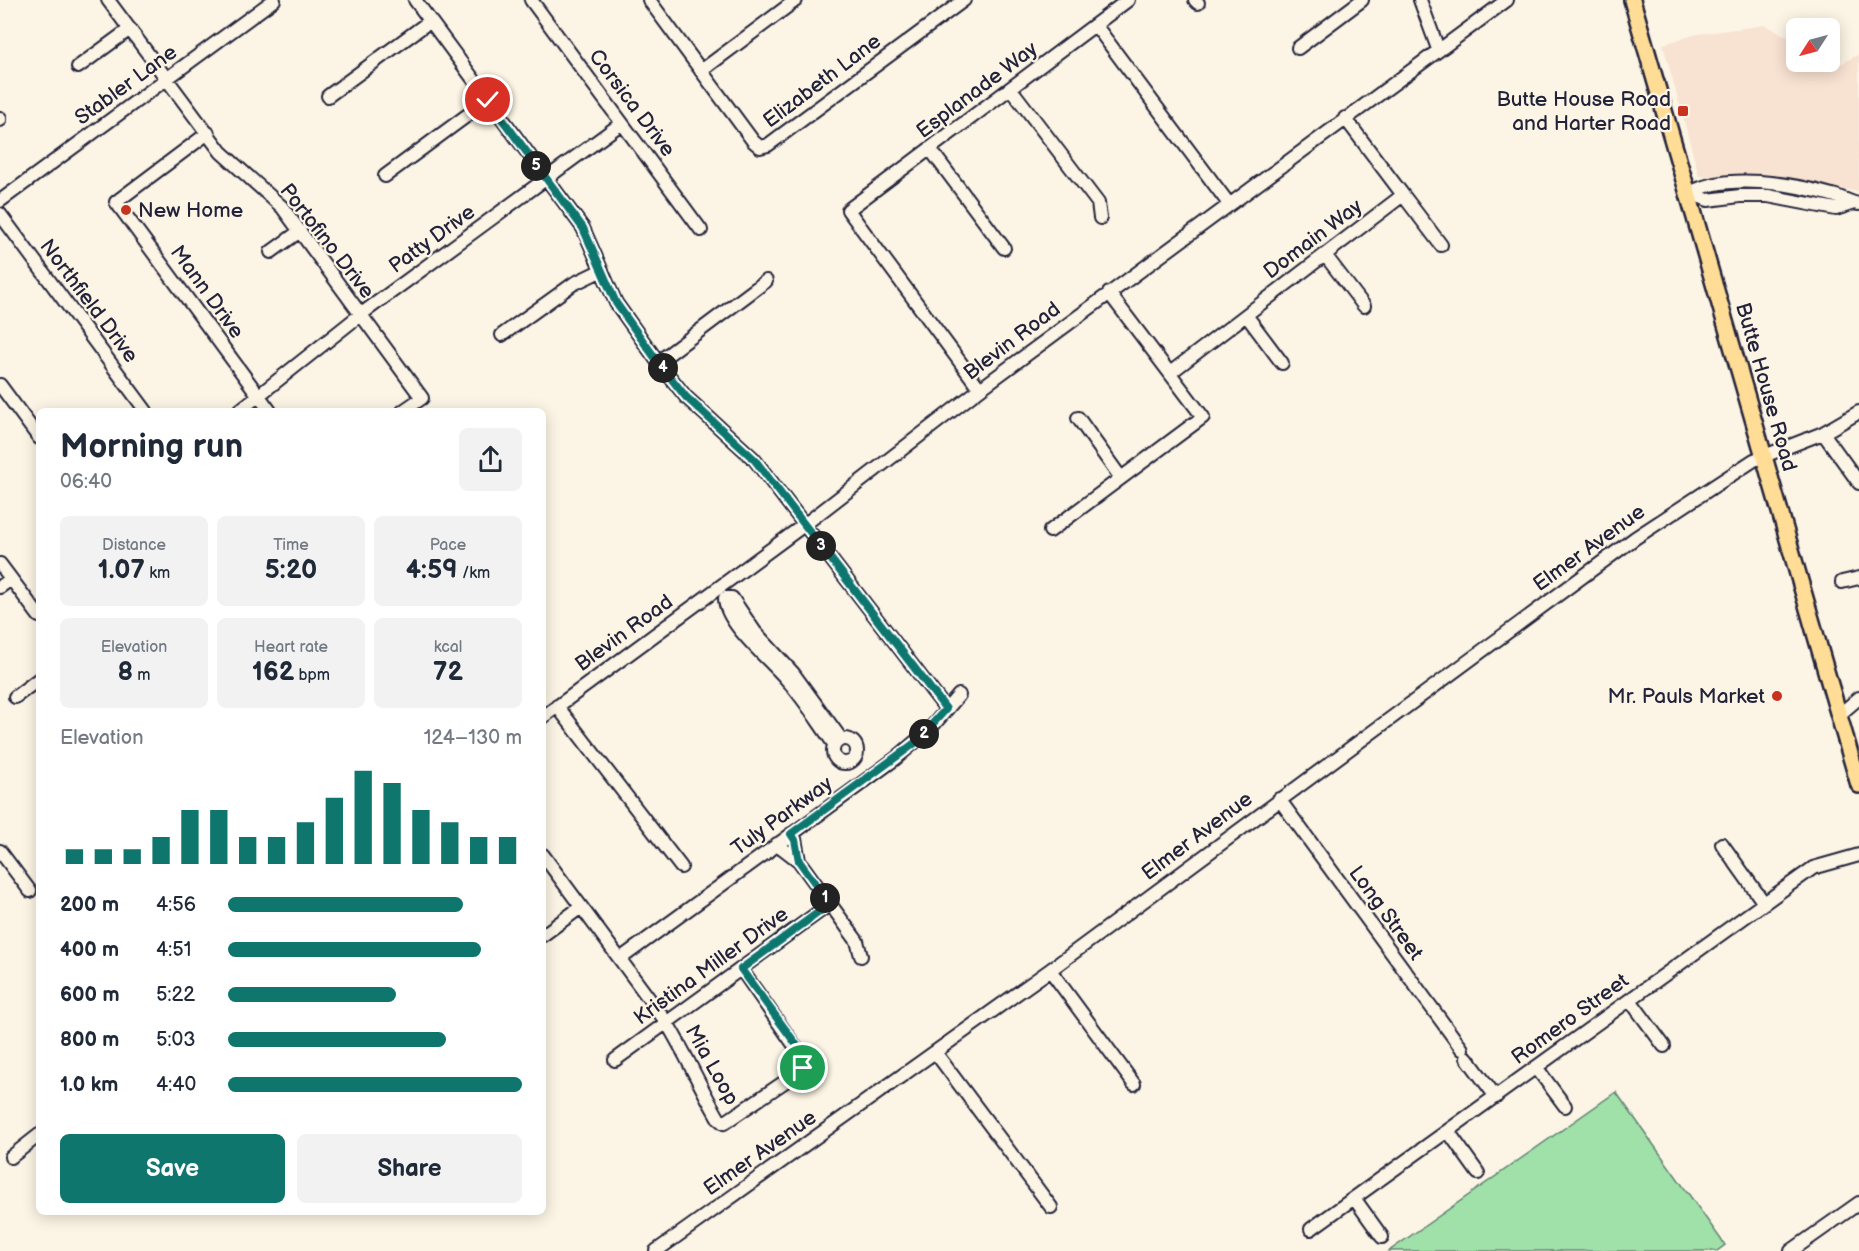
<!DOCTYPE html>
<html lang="en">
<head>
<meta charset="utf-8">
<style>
	:root { --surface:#fff; --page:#f2f2f3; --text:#1f2937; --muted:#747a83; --accent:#0f766e }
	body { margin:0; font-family:"Balsamiq Sans",sans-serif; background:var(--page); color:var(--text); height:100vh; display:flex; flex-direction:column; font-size:22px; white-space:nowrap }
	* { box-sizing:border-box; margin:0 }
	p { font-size:20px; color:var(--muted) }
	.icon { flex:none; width:33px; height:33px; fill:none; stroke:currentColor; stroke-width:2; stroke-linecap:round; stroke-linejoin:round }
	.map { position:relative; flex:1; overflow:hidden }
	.sheet { position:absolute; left:36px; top:408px; width:510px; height:807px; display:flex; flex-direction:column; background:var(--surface); border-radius:9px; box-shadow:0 3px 15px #0003 }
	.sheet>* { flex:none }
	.needle { width:39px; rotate:234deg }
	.fabs { position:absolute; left:1786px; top:18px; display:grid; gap:12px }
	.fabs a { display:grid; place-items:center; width:54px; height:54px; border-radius:9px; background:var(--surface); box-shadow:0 3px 15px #0003; font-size:30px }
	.pin { position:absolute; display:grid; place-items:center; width:51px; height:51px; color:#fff; margin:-26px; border:3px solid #fff; border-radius:50%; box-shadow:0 2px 6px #0007 }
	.km { position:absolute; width:30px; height:30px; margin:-15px; border-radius:50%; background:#222; color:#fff; font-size:16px; line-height:30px; text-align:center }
	.round { display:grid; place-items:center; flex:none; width:63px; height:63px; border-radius:9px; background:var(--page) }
	.overview { display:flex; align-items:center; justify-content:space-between; height:102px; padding:0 24px }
	h1 { font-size:33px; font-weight:600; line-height:45px }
	.figures { display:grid; grid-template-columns:repeat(3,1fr); gap:9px; height:102px; padding:6px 24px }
	.figures div { display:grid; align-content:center; border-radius:9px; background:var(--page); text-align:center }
	.figures b { font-size:26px; font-weight:600 }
	.figures small { font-size:16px; font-weight:400 }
	.figures p { font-size:16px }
	.chart { height:168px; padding:12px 24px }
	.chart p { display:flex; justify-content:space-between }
	.chart svg { width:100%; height:108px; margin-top:6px; stroke:var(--accent); stroke-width:6 }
	.cta { display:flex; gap:12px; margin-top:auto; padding:12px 24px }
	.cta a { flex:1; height:69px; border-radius:9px; background:var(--accent); color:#fff; font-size:24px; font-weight:600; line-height:69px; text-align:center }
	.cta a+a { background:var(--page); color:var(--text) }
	ul { padding:0 24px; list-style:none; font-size:20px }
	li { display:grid; grid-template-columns:96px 72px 1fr; align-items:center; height:45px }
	li i { height:15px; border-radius:8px; background:var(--accent) }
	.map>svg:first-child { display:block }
</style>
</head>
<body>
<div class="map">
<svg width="1859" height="1251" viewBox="0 0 1859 1251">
	<rect width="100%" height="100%" fill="#fcf5e5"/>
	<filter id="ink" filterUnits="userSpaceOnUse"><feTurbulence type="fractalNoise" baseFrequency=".0167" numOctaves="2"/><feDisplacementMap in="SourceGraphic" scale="12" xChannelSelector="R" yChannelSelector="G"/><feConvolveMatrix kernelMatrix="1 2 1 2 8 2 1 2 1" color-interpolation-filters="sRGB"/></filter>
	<g filter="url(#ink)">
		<!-- built -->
		<path fill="#f8e2d2" d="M1766,25l31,17v20l33,-2 9,5 20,-11v137l-160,-15 -36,-132 35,-10z"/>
		<!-- green -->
		<path fill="#a0e0a9" stroke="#618172" stroke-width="1.5" d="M1616,1092l109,153 -8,6h-328z"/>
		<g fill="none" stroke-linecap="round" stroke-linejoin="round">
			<!-- minor casing -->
			<g stroke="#22223b" stroke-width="16">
				<path id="minor" d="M108,0l113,152 61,55 140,191 -19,13
					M415,0l168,228 33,75 42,59 28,35 68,62 192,250
					M531,0l170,230
					M649,0l104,141 7,6 8,-2 196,-145
					M1195,0l3,3
					M1420,0l18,49
					M1096,26l133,178
					M1298,48l64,-48
					M78,67l52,-38
					M701,71l95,-71
					M1011,89l87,114 2,15
					M328,96l102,-75
					M0,118v2
					M208,133l-92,69 154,209
					M930,149l74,99
					M385,176l103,-76
					M1690,193c36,-21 104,-9 142,2 10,2 18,8 27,9
					M1690,193l18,7 32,-4h28l68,13 18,-6
					M1403,195l38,50
					M0,201l274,-201
					M0,214l146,197
					M271,252l29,-21
					M1325,255l39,51
					M1246,315l36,48
					M502,335l71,-51 29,-14
					M658,362l108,-81
					M1170,373l233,-178 -58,-77
					M0,385l39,53
					M980,389l-132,-179 280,-210
					M239,411l121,-96 262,-192
					M1078,418l43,60
					M1823,433l36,50
					M1050,531l153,-114 -94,-124
					M0,564l39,52
					M1842,582l17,-4
					M0,587l11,-8
					M725,598h7l23,34 38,41 48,66
					M725,598c0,26 46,62 63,83 17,19 31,42 46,63
					M15,697l24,-18
					M557,706l124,161
					M1839,715l20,-17
					M543,717l261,-192 176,-136 527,-389
					M833 751a12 12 0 1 1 24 0a12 12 0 1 1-24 0Z
					M1279,799l183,250
					M791,834l4,5 4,22
					M777,844l22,17 58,80 4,15
					M1722,844l42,59
					M0,851l30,40
					M543,855l124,168c19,31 33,64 52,96l5,4 75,-51 7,-10 -65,-93
					M543,935l38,-28
					M620,959l275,-200 34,-29 30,-35
					M1050,970l84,114
					M1630,1000l34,46
					M935,1052l116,155
					M1467,1058l29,39
					M615,1060l215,-156
					M1536,1067l29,39
					M1448,1131l30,42
					M11,1157l28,-22
					M1354,1198l28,39
					M1311,1229l502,-361 46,-13
					M656,1251l394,-281 585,-432 119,-78 69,-27 36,-21
					M1791,1251l68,-48"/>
			</g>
			<!-- major casing -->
			<g stroke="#22223b" stroke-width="20">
				<path id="major" d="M1632,0l227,785"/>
			</g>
			<!-- minor -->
			<use href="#minor" stroke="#fcf5e5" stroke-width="12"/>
			<!-- major -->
			<use href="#major" stroke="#ffdd96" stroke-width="15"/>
		</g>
	</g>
	<g fill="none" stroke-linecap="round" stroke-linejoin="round" filter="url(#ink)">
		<!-- route casing -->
		<g stroke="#fff" stroke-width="12">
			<path id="route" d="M488,100l95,128 33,75 42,59 28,35 68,62 192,250 -31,34 -124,91 4,6 4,21 31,43 -89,65 63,86 2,7 -3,6"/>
		</g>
		<!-- route -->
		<use href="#route" stroke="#0f766e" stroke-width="8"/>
	</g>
	<!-- markers -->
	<g fill="#c8321e" stroke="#fcf5e5" stroke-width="2">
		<rect x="1677" y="105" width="12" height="12" rx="3"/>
		<circle cx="126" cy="210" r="6"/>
		<circle cx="1777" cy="696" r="6"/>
	</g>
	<g text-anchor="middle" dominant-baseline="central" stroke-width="4.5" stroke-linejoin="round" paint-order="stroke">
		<!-- street labels -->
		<g font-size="21" fill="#22223b" stroke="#fcf5e5">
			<text transform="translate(822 81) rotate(-37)">Elizabeth Lane</text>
			<text transform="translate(126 85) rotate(-36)">Stabler Lane</text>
			<text transform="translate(977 90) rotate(-37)">Esplanade Way</text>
			<text transform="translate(632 103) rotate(53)">Corsica Drive</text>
			<text transform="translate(432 239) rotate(-36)">Patty Drive</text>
			<text transform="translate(1313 239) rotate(-37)">Domain Way</text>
			<text transform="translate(327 241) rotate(52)">Portofino Drive</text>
			<text transform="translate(207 292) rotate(54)">Mann Drive</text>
			<text transform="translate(89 301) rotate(53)">Northfield Drive</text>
			<text transform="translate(1012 341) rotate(-37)">Blevin Road</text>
			<text transform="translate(1766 387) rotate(74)">Butte House Road</text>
			<text transform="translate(1589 548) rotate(-36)">Elmer Avenue</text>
			<text transform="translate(624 633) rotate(-36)">Blevin Road</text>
			<text transform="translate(782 816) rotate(-36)">Tuly Parkway</text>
			<text transform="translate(1197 836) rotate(-37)">Elmer Avenue</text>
			<text transform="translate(1386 913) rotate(54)">Long Street</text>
			<text transform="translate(711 966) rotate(-36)">Kristina Miller Drive</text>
			<text transform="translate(1570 1019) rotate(-36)">Romero Street</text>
			<text transform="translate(712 1065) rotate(61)">Mia Loop</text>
			<text transform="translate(760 1153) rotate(-35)">Elmer Avenue</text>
		</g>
		<!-- poi labels -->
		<g font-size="21" fill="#22223b" stroke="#fcf5e5" text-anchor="end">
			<text x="1671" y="99">Butte House Road<tspan x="1671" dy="24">and Harter Road</tspan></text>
			<text x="138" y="210" text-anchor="start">New Home</text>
			<text x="1765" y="696">Mr. Pauls Market</text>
		</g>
	</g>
</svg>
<div class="fabs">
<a><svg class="needle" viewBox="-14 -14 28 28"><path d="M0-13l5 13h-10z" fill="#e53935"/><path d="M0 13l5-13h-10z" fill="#747a83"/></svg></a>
</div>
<div class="pin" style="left:803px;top:1068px;background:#1e9e55"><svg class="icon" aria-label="arrive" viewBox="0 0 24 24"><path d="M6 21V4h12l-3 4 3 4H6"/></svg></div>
<div class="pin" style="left:488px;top:100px;background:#d93025"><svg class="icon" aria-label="check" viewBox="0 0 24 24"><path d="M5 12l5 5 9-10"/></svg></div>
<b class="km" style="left:825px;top:898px">1</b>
<b class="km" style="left:924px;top:734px">2</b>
<b class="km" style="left:821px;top:546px">3</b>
<b class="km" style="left:663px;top:368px">4</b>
<b class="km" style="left:536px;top:166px">5</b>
<section class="sheet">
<div class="overview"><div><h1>Morning run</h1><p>06:40</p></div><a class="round"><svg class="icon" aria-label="share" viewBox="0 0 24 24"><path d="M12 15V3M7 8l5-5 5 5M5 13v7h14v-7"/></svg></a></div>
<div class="figures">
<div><p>Distance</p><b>1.07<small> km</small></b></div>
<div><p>Time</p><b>5:20</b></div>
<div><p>Pace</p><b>4:59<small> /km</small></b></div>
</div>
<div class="figures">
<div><p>Elevation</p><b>8<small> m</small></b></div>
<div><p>Heart rate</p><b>162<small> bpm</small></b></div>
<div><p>kcal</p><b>72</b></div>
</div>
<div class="chart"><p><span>Elevation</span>124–130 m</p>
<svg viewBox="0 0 160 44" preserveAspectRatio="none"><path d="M5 44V38M15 44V38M25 44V38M35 44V33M45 44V22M55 44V22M65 44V33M75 44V33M85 44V27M95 44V17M105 44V6M115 44V11M125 44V22M135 44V27M145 44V33M155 44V33"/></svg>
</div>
<ul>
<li><b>200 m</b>4:56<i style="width:80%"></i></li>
<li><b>400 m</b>4:51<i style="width:86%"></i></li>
<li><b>600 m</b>5:22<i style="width:57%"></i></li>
<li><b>800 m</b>5:03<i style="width:74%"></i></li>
<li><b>1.0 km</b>4:40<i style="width:100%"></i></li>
</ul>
<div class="cta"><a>Save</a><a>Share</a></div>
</section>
</div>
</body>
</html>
